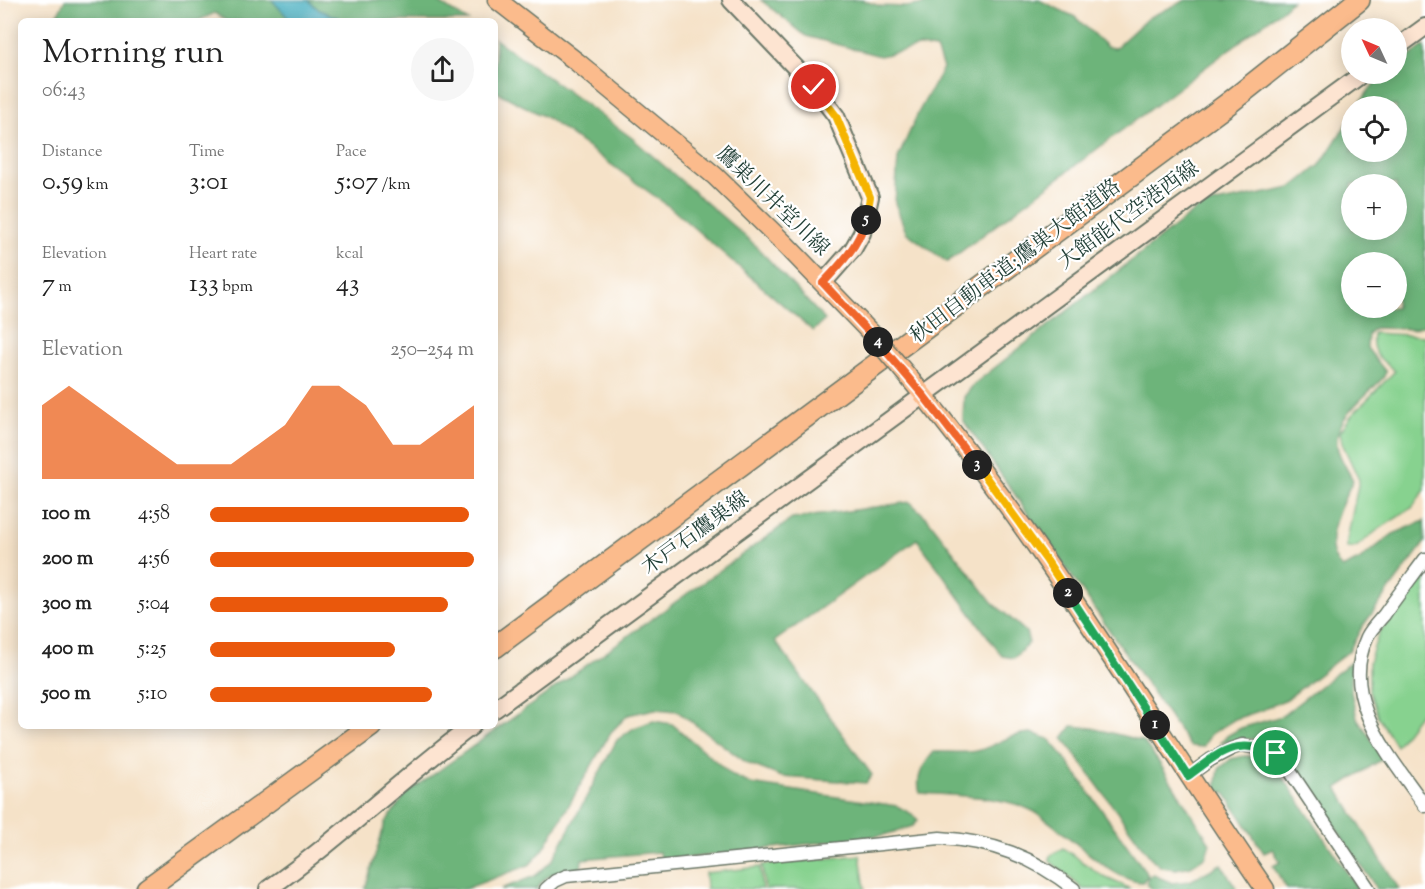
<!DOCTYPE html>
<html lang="en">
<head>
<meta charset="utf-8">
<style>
	:root { --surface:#fff; --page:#f6f6f6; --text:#222; --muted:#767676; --accent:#ea580c }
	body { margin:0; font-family:"Sorts Mill Goudy","Noto Serif JP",serif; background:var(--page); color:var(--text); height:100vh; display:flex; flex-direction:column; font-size:22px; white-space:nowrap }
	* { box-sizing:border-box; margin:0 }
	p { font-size:20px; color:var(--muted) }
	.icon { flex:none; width:33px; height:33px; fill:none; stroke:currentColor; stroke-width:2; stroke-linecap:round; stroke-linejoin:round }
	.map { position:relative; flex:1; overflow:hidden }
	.sheet { position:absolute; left:18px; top:18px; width:480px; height:711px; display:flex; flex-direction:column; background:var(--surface); border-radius:9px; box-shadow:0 3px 15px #0003 }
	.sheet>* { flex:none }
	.needle { width:39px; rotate:314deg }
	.controls { position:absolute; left:1341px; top:18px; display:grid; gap:12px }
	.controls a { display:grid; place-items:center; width:66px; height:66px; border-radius:50%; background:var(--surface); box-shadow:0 3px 15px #0003; font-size:30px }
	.pin { position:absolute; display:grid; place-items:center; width:51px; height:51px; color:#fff; margin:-26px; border:3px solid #fff; border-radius:50%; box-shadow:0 2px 6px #0007 }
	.km { position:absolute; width:30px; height:30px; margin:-15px; border-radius:50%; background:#222; color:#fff; font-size:16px; line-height:30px; text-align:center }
	.round { display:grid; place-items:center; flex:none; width:63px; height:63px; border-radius:32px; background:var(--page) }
	.headline { display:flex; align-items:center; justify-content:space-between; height:102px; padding:0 24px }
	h1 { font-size:33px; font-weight:600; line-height:45px }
	.figures { display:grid; grid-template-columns:repeat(3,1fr); gap:9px; height:102px; padding:6px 24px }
	.figures div { display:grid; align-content:center }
	.figures b { font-size:26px; font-weight:600 }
	.figures small { font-size:16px; font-weight:400 }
	.figures p { font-size:16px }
	.chart { height:168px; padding:12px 24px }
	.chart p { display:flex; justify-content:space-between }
	.chart svg { width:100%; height:108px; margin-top:6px; fill:var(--accent); opacity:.7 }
	ul { padding:0 24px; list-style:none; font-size:20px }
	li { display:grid; grid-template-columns:96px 72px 1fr; align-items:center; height:45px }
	li i { height:15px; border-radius:8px; background:var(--accent) }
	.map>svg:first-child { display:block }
</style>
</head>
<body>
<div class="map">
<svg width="1425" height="889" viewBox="0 0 1425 889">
	<rect width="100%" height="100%" fill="#fff"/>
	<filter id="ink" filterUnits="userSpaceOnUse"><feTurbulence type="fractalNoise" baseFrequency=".0167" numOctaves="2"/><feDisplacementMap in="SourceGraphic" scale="12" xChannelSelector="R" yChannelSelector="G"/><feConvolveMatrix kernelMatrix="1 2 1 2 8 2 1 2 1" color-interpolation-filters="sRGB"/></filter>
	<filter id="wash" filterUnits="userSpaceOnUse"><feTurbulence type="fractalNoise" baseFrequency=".008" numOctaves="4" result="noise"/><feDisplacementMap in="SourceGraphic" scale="24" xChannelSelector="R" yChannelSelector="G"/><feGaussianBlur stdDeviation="1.35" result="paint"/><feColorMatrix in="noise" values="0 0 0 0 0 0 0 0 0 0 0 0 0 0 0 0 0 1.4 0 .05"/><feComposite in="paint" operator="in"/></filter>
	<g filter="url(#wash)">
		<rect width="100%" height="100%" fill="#f5e2c8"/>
		<!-- green -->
		<path fill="#87d28f" stroke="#538862" stroke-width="1.5" d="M1373,333l52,3v154l-13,18 -33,21 -23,18 -9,1v-8l12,-60 -17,-37 -2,-11 11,-16 44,-45c-14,-12 -25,-16 -22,-38z
			M1425,573v134l-29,39 -18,-29 -9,-27v-28l10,-30z
			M1063,848l41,29 27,12h-48l-33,-28v-5z
			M860,855l5,34h-100l-3,-24z
			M760,867l2,22h-56l-1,-16z"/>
		<!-- forest -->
		<path fill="#6db47a" stroke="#467857" stroke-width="1.5" fill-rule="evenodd" d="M65,0h207l19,21h-64l-12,-8 -18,8h-143z
			M308,0h127l33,21h-122l-27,-11z
			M761,0h101l18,6 26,1 42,-7h91l36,17 32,30 8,1 33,-30 38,-18h106l-9,9 -336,253 -41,-30 -11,-29 3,-45 20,-45 25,-45 -7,-19 -17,-2 -39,9 -74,-20z
			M495,39l137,99 123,107 70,75 -12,11 -142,-123 -124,-90 -52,-27z
			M1425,45v280l-12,4 -39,-1 -6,6 -1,14 19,24 -3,6c-18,19 -53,43 -45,72 3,10 10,21 15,30 -11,24 -35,66 -11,88l17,-8 34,-26 31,-13 1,21 -63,85 -13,24 -62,48 -25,11 -27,9 -24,15 -8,13 -13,-1 -227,-326 1,-23 10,-13 227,-178 90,-18 29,-23 31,-48 1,35h44v-46h-38c11,-15 18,-32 38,-32l1,-8zM1352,184h44v46h-44zM1396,262v46h-44v-46z
			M910,502l18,17 64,83 34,30 3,11 -15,15 -12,-2 -85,-117 -142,102 97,134 -6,8 -84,-6 -35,-14 -70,-52 -22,-2 -27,6 -17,17 -68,118 -14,15 -64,24h-100l20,-66 21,-29 386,-275z
			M1352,661l-1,31 6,26 27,40 -47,30 62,101h-22l-93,-138c-23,-15 -37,-14 -63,-8l4,-6 16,-9 41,-12z
			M653,721l19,3 61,52 18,8 146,22 15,8 6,6 -5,6 -29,9 -222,26 -3,-9 -77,7 -1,10c-19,2 -33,1 -44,20h-36l34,-13 17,-15 65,-121 17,-12z
			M1072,726l20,2 51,13 15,20 52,82 -4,13 -15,10 -15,3 -15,-2 -11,-10 -87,-119z
			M1031,733l18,6 13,15 86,121 -5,7c-31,1 -80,-55 -110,-71 -31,-16 -79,-15 -113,-18 -5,-15 4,-30 14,-41 17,-1 36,3 52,-4 17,-7 25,-14 45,-15z
			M1244,756l15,1 14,5 85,127h-71l-14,-23 7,-4 -7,-13 -9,4 -40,-62 -5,3 -3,-5 3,-20 12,-10z
			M1221,864l16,25h-85l-5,-5 1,-7 6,-2 18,8 18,-2z"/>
		<!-- water -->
		<path fill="#3facbe" stroke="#2f7479" stroke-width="1.5" d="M272,0h36l11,10 27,11h-55z"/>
	</g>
	<g filter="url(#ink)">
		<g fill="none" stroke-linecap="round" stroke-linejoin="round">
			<!-- street casing -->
			<g stroke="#6a7768" stroke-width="15">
				<path id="street" d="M1425,559c-14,19 -28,37 -41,56 -6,7 -13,14 -17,22 -29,63 25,121 58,169
					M1188,776l22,-16 21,-11 11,-4 22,4 12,4 12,15 81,121
					M546,889l9,-8 11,-5 374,-38c52,3 93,19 134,51"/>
			</g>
			<!-- secondary casing -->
			<g stroke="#6a7768" stroke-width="20">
				<path id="secondary" d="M731,0l83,87 22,29 34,81 -8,36 -9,16 -30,34
					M1396,48l29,-21
					M495,709l867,-635
					M268,889c72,-50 134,-111 204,-163"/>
			</g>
			<!-- primary casing -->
			<g stroke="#6a7768" stroke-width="21">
				<path id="primary" d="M497,0l80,62 138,114 72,70 84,87
					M900,367c137,162 245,347 365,522"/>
			</g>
			<!-- highway casing -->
			<g stroke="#6a7768" stroke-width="24">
				<path id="highway" d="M495,647l734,-544 130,-103
					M147,889l224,-163"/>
			</g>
			<!-- street -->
			<use href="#street" stroke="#fff" stroke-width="12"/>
			<!-- secondary -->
			<use href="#secondary" stroke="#fde4d1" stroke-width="16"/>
			<!-- primary -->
			<use href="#primary" stroke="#fbbb8c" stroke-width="18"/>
			<!-- highway -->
			<use href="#highway" stroke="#fbbb8c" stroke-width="21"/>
			<!-- primary-bridge casing -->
			<g stroke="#6a7768" stroke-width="21" stroke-linecap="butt">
				<path id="primary-bridge" d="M871,333l29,34"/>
			</g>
			<!-- primary-bridge -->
			<use href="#primary-bridge" stroke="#fbbb8c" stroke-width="18"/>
		</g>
	</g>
	<g fill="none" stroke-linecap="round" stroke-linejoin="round" filter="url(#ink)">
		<!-- split-1 casing -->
		<g stroke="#fff" stroke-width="12">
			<path id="split-1" d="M1155,725l33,51c33,-24 46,-39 88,-23"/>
		</g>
		<!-- split-2 casing -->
		<g stroke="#fff" stroke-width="12">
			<path id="split-2" d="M1068,593l87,132"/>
		</g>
		<!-- split-3 casing -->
		<g stroke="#fff" stroke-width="12">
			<path id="split-3" d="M977,465l70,96 21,32"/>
		</g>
		<!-- split-4 casing -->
		<g stroke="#fff" stroke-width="12">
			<path id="split-4" d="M878,342l45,53 54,70"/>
		</g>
		<!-- split-5 casing -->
		<g stroke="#fff" stroke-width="12">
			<path id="split-5" d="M866,220c-8,26 -24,43 -43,63l55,59"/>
		</g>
		<!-- split-6 casing -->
		<g stroke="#fff" stroke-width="12">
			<path id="split-6" d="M814,87l22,29 34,81 -4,23"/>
		</g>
		<!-- split-1 -->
		<use href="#split-1" stroke="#22a559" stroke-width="8"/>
		<!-- split-2 -->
		<use href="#split-2" stroke="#22a559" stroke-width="8"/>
		<!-- split-3 -->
		<use href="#split-3" stroke="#f5b400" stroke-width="8"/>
		<!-- split-4 -->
		<use href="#split-4" stroke="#f0652b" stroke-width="8"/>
		<!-- split-5 -->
		<use href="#split-5" stroke="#f0652b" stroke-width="8"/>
		<!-- split-6 -->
		<use href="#split-6" stroke="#f5b400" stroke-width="8"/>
	</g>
	<g text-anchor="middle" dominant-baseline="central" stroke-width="4.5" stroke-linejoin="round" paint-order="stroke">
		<!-- street labels -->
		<g font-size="21" fill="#1f3d34" stroke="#fff">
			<text transform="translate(772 202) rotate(44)">鷹巣川井堂川線</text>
			<text transform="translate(1129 216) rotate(-36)">大館能代空港西線</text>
			<text transform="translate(1016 262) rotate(-37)">秋田自動車道;鷹巣大館道路</text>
			<text transform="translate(696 534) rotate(-36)">木戸石鷹巣線</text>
		</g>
	</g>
</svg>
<div class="controls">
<a><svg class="needle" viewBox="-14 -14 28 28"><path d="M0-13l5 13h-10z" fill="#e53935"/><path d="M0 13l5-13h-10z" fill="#767676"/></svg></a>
<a><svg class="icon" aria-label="locate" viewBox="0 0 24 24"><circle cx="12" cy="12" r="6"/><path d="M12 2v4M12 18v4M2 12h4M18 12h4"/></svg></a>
<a>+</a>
<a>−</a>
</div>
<div class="pin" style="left:1276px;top:753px;background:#1e9e55"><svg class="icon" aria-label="arrive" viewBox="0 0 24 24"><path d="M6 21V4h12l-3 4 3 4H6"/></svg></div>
<div class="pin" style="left:814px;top:87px;background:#d93025"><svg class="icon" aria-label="check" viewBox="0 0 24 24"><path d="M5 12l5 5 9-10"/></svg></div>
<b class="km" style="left:1155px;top:725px">1</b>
<b class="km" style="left:1068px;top:593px">2</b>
<b class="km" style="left:977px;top:465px">3</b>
<b class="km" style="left:878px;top:342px">4</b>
<b class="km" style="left:866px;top:220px">5</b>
<section class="sheet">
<div class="headline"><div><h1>Morning run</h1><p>06:43</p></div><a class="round"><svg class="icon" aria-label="share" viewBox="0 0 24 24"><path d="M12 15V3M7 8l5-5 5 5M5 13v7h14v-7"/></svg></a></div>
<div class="figures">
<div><p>Distance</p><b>0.59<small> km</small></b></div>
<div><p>Time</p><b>3:01</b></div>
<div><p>Pace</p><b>5:07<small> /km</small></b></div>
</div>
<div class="figures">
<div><p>Elevation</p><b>7<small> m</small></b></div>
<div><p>Heart rate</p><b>133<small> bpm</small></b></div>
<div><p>kcal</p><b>43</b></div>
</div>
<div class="chart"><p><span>Elevation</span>250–254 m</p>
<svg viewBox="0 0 160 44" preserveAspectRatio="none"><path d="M0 44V14L10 6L20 14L30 22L40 30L50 38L60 38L70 38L80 30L90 22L100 6L110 6L120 14L130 30L140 30L150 22L160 14V44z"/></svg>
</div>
<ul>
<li><b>100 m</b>4:58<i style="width:98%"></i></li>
<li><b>200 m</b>4:56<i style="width:100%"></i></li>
<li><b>300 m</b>5:04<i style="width:90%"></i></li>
<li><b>400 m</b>5:25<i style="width:70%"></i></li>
<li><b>500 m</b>5:10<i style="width:84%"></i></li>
</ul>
</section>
</div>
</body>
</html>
